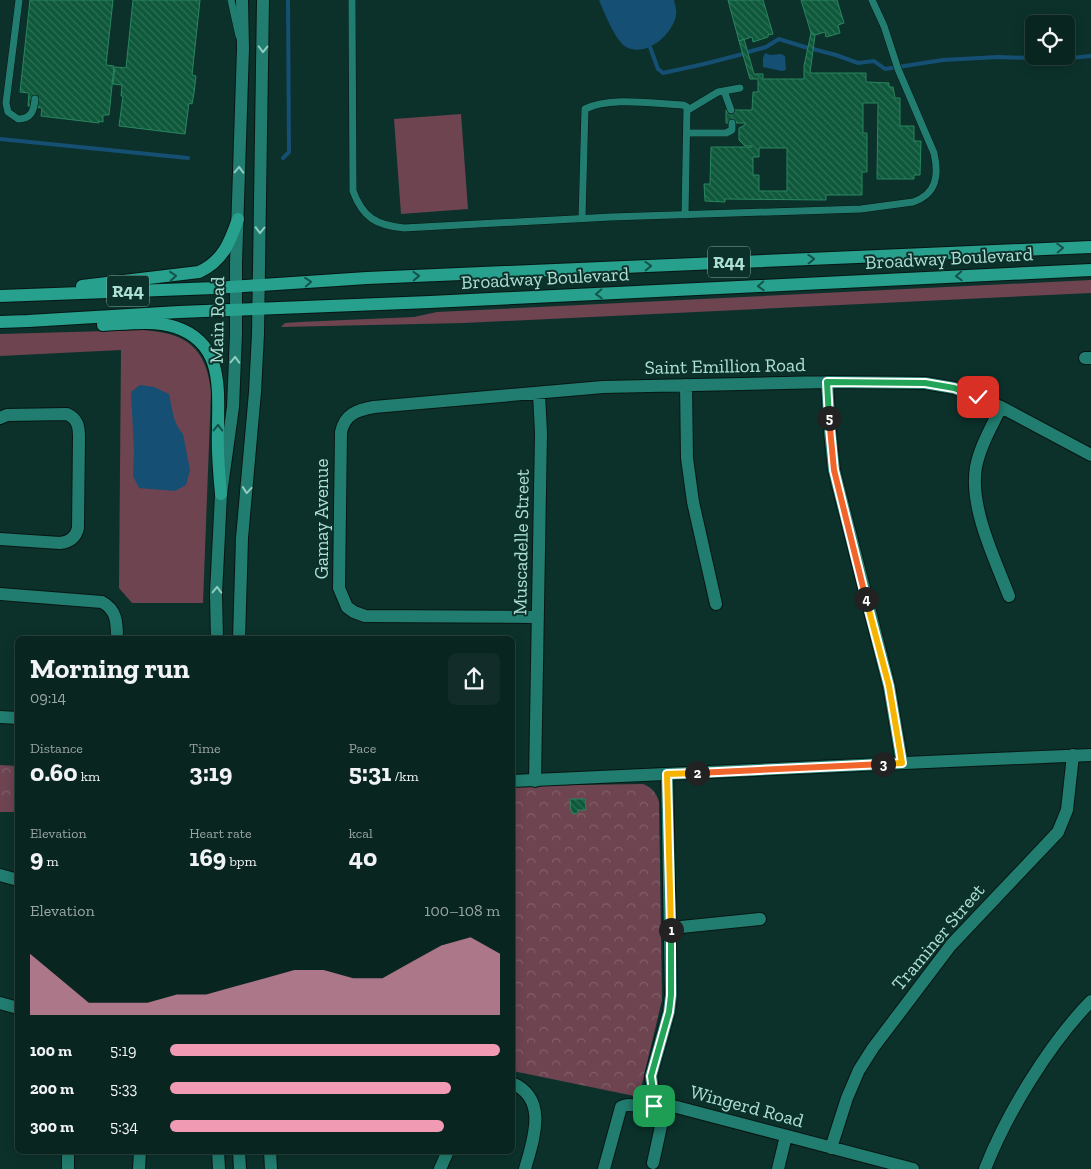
<!DOCTYPE html>
<html lang="en">
<head>
<meta charset="utf-8">
<style>
	:root { --surface:#092520; --page:#122d29; --text:#f1f3f6; --muted:#99a5a5; --line:#29423e; --accent:#f19ab4 }
	body { margin:0; font-family:"Zilla Slab",serif; background:var(--page); color:var(--text); height:100vh; display:flex; flex-direction:column; font-size:19px; white-space:nowrap }
	* { box-sizing:border-box; margin:0 }
	p { font-size:16px; color:var(--muted) }
	.icon { flex:none; width:28px; height:28px; fill:none; stroke:currentColor; stroke-width:2; stroke-linecap:round; stroke-linejoin:round }
	.map { position:relative; flex:1; overflow:hidden }
	.sheet { position:absolute; left:15px; top:636px; width:500px; height:518px; display:flex; flex-direction:column; background:var(--surface); border-radius:8px; box-shadow:0 2px 12px #0003,0 0 0 1px var(--line) }
	.sheet>* { flex:none }
	.controls { position:absolute; left:1025px; top:15px; display:grid; gap:10px }
	.controls a { display:grid; place-items:center; width:50px; height:50px; border-radius:8px; background:var(--surface); box-shadow:0 2px 12px #0003,0 0 0 1px var(--line); font-size:25px }
	.pin { position:absolute; display:grid; place-items:center; width:42px; height:42px; color:#fff; margin:-21px; border-radius:10px; box-shadow:0 2px 8px #0006 }
	.km { position:absolute; width:25px; height:25px; margin:-12px; border-radius:50%; background:#222; color:#fff; font-size:14px; line-height:25px; text-align:center }
	.round { display:grid; place-items:center; flex:none; width:52px; height:52px; border-radius:8px; background:var(--page) }
	.summary { display:flex; align-items:center; justify-content:space-between; height:85px; padding:0 15px }
	h1 { font-size:28px; font-weight:700; line-height:38px }
	.stats { display:grid; grid-template-columns:repeat(3,1fr); gap:8px; height:85px; padding:5px 15px }
	.stats div { display:grid; align-content:center }
	.stats b { font-size:25px; font-weight:700 }
	.stats small { font-size:14px; font-weight:400 }
	.stats p { font-size:14px }
	.chart { height:140px; padding:10px 15px }
	.chart p { display:flex; justify-content:space-between }
	.chart svg { width:100%; height:90px; margin-top:5px; fill:var(--accent); opacity:.7 }
	ul { padding:0 15px; list-style:none; font-size:16px }
	li { display:grid; grid-template-columns:80px 60px 1fr; align-items:center; height:38px }
	li i { height:12px; border-radius:6px; background:var(--accent) }
	.map>svg:first-child { display:block }
</style>
</head>
<body>
<div class="map">
<svg width="1091" height="1169" viewBox="0 0 1091 1169">
	<defs>
		<pattern id="park-crowns" width="20" height="18" patternUnits="userSpaceOnUse" patternTransform="scale(1.25)"><rect width="20" height="18" fill="#6e4451"/><path d="M2 6a3 3 0 1 1 6 0M12 15a3 3 0 1 1 6 0" fill="none" stroke="#805f69"/></pattern>
		<pattern id="building-back-hatch" width="6" height="6" patternUnits="userSpaceOnUse" patternTransform="scale(1.25)"><rect width="6" height="6" fill="#0e583b"/><path d="M-1 5l2 2M0 0l6 6M5-1l2 2" fill="none" stroke="#2e7056"/></pattern>
	</defs>
	<rect width="100%" height="100%" fill="#0c312b"/>
	<!-- grass -->
	<path fill="#6e4451" d="M461,114l7,95 -67,5 -7,-95z
		M1091,280v13l-627,30 -183,4 4,-4 14,-1 115,-5 23,-5z
		M143,330c43,3 63,17 68,61l-8,212h-71l-13,-15 2,-238 -121,6v-22z"/>
	<!-- park -->
	<path fill="url(#park-crowns)" d="M0,765l17,1v46h-17z
		M643,784c9,4 13,8 16,18l3,198 -20,84 2,14 -131,-27 -1,-285z"/>
	<!-- water -->
	<path fill="#154f73" d="M599,0h75c1,5 3,11 2,15 -3,19 -30,43 -50,32 -11,-7 -22,-35 -27,-47z
		M765,53l5,2 11,-1 4,2 1,14 -4,1 -19,-4v-9z
		M140,385l14,2 15,7c3,13 4,30 14,40l7,36 -4,15 -11,6 -36,-3 -6,-12 1,-25 -3,-59z"/>
	<g fill="none" stroke-linecap="round" stroke-linejoin="round">
		<!-- stream -->
		<path stroke="#154f73" stroke-width="4" d="M650,47l8,22 5,4 41,-9 39,-10
			M813,49l23,6 22,8 16,-2 11,8 58,-9 55,-3 61,2 32,-3
			M748,52l18,-5 13,-8 29,9
			M0,139l188,19
			M283,158l6,-6 -1,-152"/>
	</g>
	<!-- building -->
	<path fill="url(#building-back-hatch)" stroke="#29865e" fill-rule="evenodd" d="M30,0h83l-7,65 8,1 -5,49h-6v7l-4,-1v2l-58,-7 1,-8 -14,-2 1,-13 -9,-1z
		M133,0h67l-8,75 4,1 -2,17 -2,11 -3,-1 -4,31 -66,-8 4,-30h-2l1,-11 -9,-1 2,-17 11,1z
		M728,0h35l10,34 -5,1v2l-15,5 -1,-5 -13,4z
		M801,0h36l7,23 -6,2 2,8 -14,4 -1,-5 -10,3 -4,-2z
		M811,33l4,2 -5,38h56v9l23,1v4h4l2,11h5v28h14v15h7l-1,34h-6v4h-37l1,-76h-15v30h4v39h-5v23h-36v5l-101,-1v3l-20,-1 -1,-17h6l1,-37h41v-1h-7l-6,-6v-12l6,-3v-2h-19v-13h26l1,-18h5v-13h-8l-11,-38 5,-2 10,35h9v5h41v-13zM759,148h28v43h-28v-16h-6v-18h6z
		M570,799h15l1,11h-8v3l-5,1 -1,-3h-1z"/>
	<g fill="none" stroke-linecap="round" stroke-linejoin="round">
		<!-- service casing -->
		<g stroke="#071613" stroke-width="8">
			<path id="service" d="M19,0l-13,103 2,9 10,7c13,0 16,-8 17,-20
				M231,0l8,36
				M352,0l1,191c10,27 23,34 51,37l207,-11 250,-8 52,-7c24,-8 26,-27 21,-49l-36,-84 -14,-43 -12,-26
				M724,91l7,19
				M688,110l30,-18 22,-4
				M688,133h38l6,-3v-7
				M582,218l3,-109c26,-13 69,-5 98,-4l4,2 -2,108"/>
		</g>
		<!-- minor casing -->
		<g stroke="#071613" stroke-width="14">
			<path id="minor" d="M1085,358h6
				M827,382l3,50 4,38 55,216 13,77
				M686,385l1,73 6,44 23,102
				M1001,407c-9,19 -21,39 -25,60 -7,40 19,92 33,129
				M0,418l7,-3 60,-1c11,5 12,13 12,23l-1,91c-2,9 -8,14 -18,15l-60,-4
				M0,594l102,8c15,8 15,21 15,37
				M538,617l-173,-1 -11,-4 -7,-5 -8,-19 2,-156c4,-18 16,-22 33,-25l229,-20 224,-5 98,1 29,5 47,19 90,48
				M0,717l18,1
				M667,774l4,221 -2,17 -18,64 2,15 8,10 8,4 244,64
				M535,781l6,-348 -2,-39
				M0,875l18,5
				M671,928l89,-9
				M0,1003l18,5
				M512,1083c37,16 21,57 13,86
				M831,1148l16,-50 12,-28 14,-22 78,-103 107,-113 9,-22 6,-55
				M270,1151l1,18
				M653,1163l10,-46 6,-12
				M68,1169v-18
				M139,1169l1,-17
				M440,1169l8,-18
				M604,1169l17,-62c13,-7 22,7 40,-6
				M778,1169l8,-33
				M985,1169c22,-56 64,-125 106,-168"/>
		</g>
		<!-- tertiary casing -->
		<g stroke="#071613" stroke-width="14">
			<path id="tertiary" d="M512,781l459,-21 120,-5"/>
		</g>
		<!-- secondary casing -->
		<g stroke="#071613" stroke-width="14">
			<path id="secondary" d="M217,639l-1,-45 5,-100 12,-87 3,-73v-71l7,-215 -1,-48
				M239,639l3,-101 13,-146 3,-58 5,-334
				M218,1151l1,18
				M239,1151l1,18"/>
		</g>
		<!-- primary casing -->
		<g stroke="#071613" stroke-width="14">
			<path id="primary" d="M82,286l117,-14c24,-11 31,-30 39,-53
				M0,296l215,-8 152,-10 724,-31
				M0,322l28,-1 151,-9 251,-10 661,-32
				M103,325c23,-1 50,-5 72,2 49,16 43,62 43,103 -1,21 1,43 3,64"/>
		</g>
		<!-- service -->
		<use href="#service" stroke="#217d6f" stroke-width="7"/>
		<!-- minor -->
		<use href="#minor" stroke="#217d6f" stroke-width="12"/>
		<!-- tertiary -->
		<use href="#tertiary" stroke="#217d6f" stroke-width="12"/>
		<!-- secondary -->
		<use href="#secondary" stroke="#217d6f" stroke-width="12"/>
		<!-- primary -->
		<use href="#primary" stroke="#27a08e" stroke-width="12"/>
	</g>
	<!-- one-way arrows -->
	<defs><path id="oneway-chevron" d="M-2-3.5L2.5 0L-2 3.5" fill="none" stroke-width="1.6" stroke-linecap="round" stroke-linejoin="round" transform="scale(1.25)"/></defs>
	<g stroke="#91ccc1">
		<use href="#oneway-chevron" transform="translate(263 49) rotate(91)"/>
		<use href="#oneway-chevron" transform="translate(239 170) rotate(-88)"/>
		<use href="#oneway-chevron" transform="translate(260 230) rotate(91)"/>
		<use href="#oneway-chevron" transform="translate(235 360) rotate(-88)"/>
		<use href="#oneway-chevron" transform="translate(247 490) rotate(95)"/>
		<use href="#oneway-chevron" transform="translate(217 590) rotate(-88)"/>
	</g>
	<g stroke="#145249">
		<use href="#oneway-chevron" transform="translate(1060 248) rotate(-3)"/>
		<use href="#oneway-chevron" transform="translate(811 259) rotate(-2)"/>
		<use href="#oneway-chevron" transform="translate(648 266) rotate(-2)"/>
		<use href="#oneway-chevron" transform="translate(173 276) rotate(-5)"/>
		<use href="#oneway-chevron" transform="translate(416 276) rotate(-2)"/>
		<use href="#oneway-chevron" transform="translate(959 276) rotate(177)"/>
		<use href="#oneway-chevron" transform="translate(308 282) rotate(-4)"/>
		<use href="#oneway-chevron" transform="translate(761 286) rotate(177)"/>
		<use href="#oneway-chevron" transform="translate(599 294) rotate(177)"/>
		<use href="#oneway-chevron" transform="translate(218 428) rotate(-89)"/>
	</g>
	<g fill="none" stroke-linecap="round" stroke-linejoin="round">
		<!-- split-1 casing -->
		<g stroke="#fff" stroke-width="10">
			<path id="split-1" d="M654,1106l8,-5 -9,-10 -2,-15 18,-64 2,-17v-65"/>
		</g>
		<!-- split-2 casing -->
		<g stroke="#fff" stroke-width="10">
			<path id="split-2" d="M671,930l-4,-156 30,-1"/>
		</g>
		<!-- split-3 casing -->
		<g stroke="#fff" stroke-width="10">
			<path id="split-3" d="M697,773l186,-9"/>
		</g>
		<!-- split-4 casing -->
		<g stroke="#fff" stroke-width="10">
			<path id="split-4" d="M866,599l23,87 13,77 -19,1"/>
		</g>
		<!-- split-5 casing -->
		<g stroke="#fff" stroke-width="10">
			<path id="split-5" d="M829,418l5,52 32,129"/>
		</g>
		<!-- split-6 casing -->
		<g stroke="#fff" stroke-width="10">
			<path id="split-6" d="M829,418l-2,-36 98,1 29,5 24,9"/>
		</g>
		<!-- split-1 -->
		<use href="#split-1" stroke="#22a559" stroke-width="6"/>
		<!-- split-2 -->
		<use href="#split-2" stroke="#f5b400" stroke-width="6"/>
		<!-- split-3 -->
		<use href="#split-3" stroke="#f0652b" stroke-width="6"/>
		<!-- split-4 -->
		<use href="#split-4" stroke="#f5b400" stroke-width="6"/>
		<!-- split-5 -->
		<use href="#split-5" stroke="#f0652b" stroke-width="6"/>
		<!-- split-6 -->
		<use href="#split-6" stroke="#22a559" stroke-width="6"/>
	</g>
	<g text-anchor="middle" dominant-baseline="central" stroke-width="4" stroke-linejoin="round" paint-order="stroke">
		<!-- shield labels -->
		<g fill="#0c312b" stroke="#7daca2" stroke-width="1">
			<rect x="708" y="246.5" width="42" height="31" rx="4"/>
			<rect x="107" y="275.5" width="42" height="31" rx="4"/>
		</g>
		<g font-size="18" font-weight="bold" fill="#ade0d5">
			<text x="729" y="262">R44</text>
			<text x="128" y="291">R44</text>
		</g>
		<!-- street labels -->
		<g font-size="19" fill="#ade0d5" stroke="#0c312b">
			<text transform="translate(949 258) rotate(-3)">Broadway Boulevard</text>
			<text transform="translate(545 278) rotate(-3)">Broadway Boulevard</text>
			<text transform="translate(217 320) rotate(-89)">Main Road</text>
			<text transform="translate(725 366) rotate(-1)">Saint Emillion Road</text>
			<text transform="translate(321 519) rotate(-90)">Gamay Avenue</text>
			<text transform="translate(521 542) rotate(-89)">Muscadelle Street</text>
			<text transform="translate(938 937) rotate(-50)">Traminer Street</text>
			<text transform="translate(747 1106) rotate(15)">Wingerd Road</text>
		</g>
	</g>
</svg>
<div class="controls">
<a><svg class="icon" aria-label="locate" viewBox="0 0 24 24"><circle cx="12" cy="12" r="6"/><path d="M12 2v4M12 18v4M2 12h4M18 12h4"/></svg></a>
</div>
<div class="pin" style="left:654px;top:1106px;background:#1e9e55"><svg class="icon" aria-label="arrive" viewBox="0 0 24 24"><path d="M6 21V4h12l-3 4 3 4H6"/></svg></div>
<div class="pin" style="left:978px;top:397px;background:#d93025"><svg class="icon" aria-label="check" viewBox="0 0 24 24"><path d="M5 12l5 5 9-10"/></svg></div>
<b class="km" style="left:671px;top:930px">1</b>
<b class="km" style="left:697px;top:773px">2</b>
<b class="km" style="left:883px;top:764px">3</b>
<b class="km" style="left:866px;top:599px">4</b>
<b class="km" style="left:829px;top:418px">5</b>
<section class="sheet">
<div class="summary"><div><h1>Morning run</h1><p>09:14</p></div><a class="round"><svg class="icon" aria-label="share" viewBox="0 0 24 24"><path d="M12 15V3M7 8l5-5 5 5M5 13v7h14v-7"/></svg></a></div>
<div class="stats">
<div><p>Distance</p><b>0.60<small> km</small></b></div>
<div><p>Time</p><b>3:19</b></div>
<div><p>Pace</p><b>5:31<small> /km</small></b></div>
</div>
<div class="stats">
<div><p>Elevation</p><b>9<small> m</small></b></div>
<div><p>Heart rate</p><b>169<small> bpm</small></b></div>
<div><p>kcal</p><b>40</b></div>
</div>
<div class="chart"><p><span>Elevation</span>100–108 m</p>
<svg viewBox="0 0 160 44" preserveAspectRatio="none"><path d="M0 44V14L10 26L20 38L30 38L40 38L50 34L60 34L70 30L80 26L90 22L100 22L110 26L120 26L130 18L140 10L150 6L160 14V44z"/></svg>
</div>
<ul>
<li><b>100 m</b>5:19<i style="width:100%"></i></li>
<li><b>200 m</b>5:33<i style="width:85%"></i></li>
<li><b>300 m</b>5:34<i style="width:83%"></i></li>
</ul>
</section>
</div>
</body>
</html>
